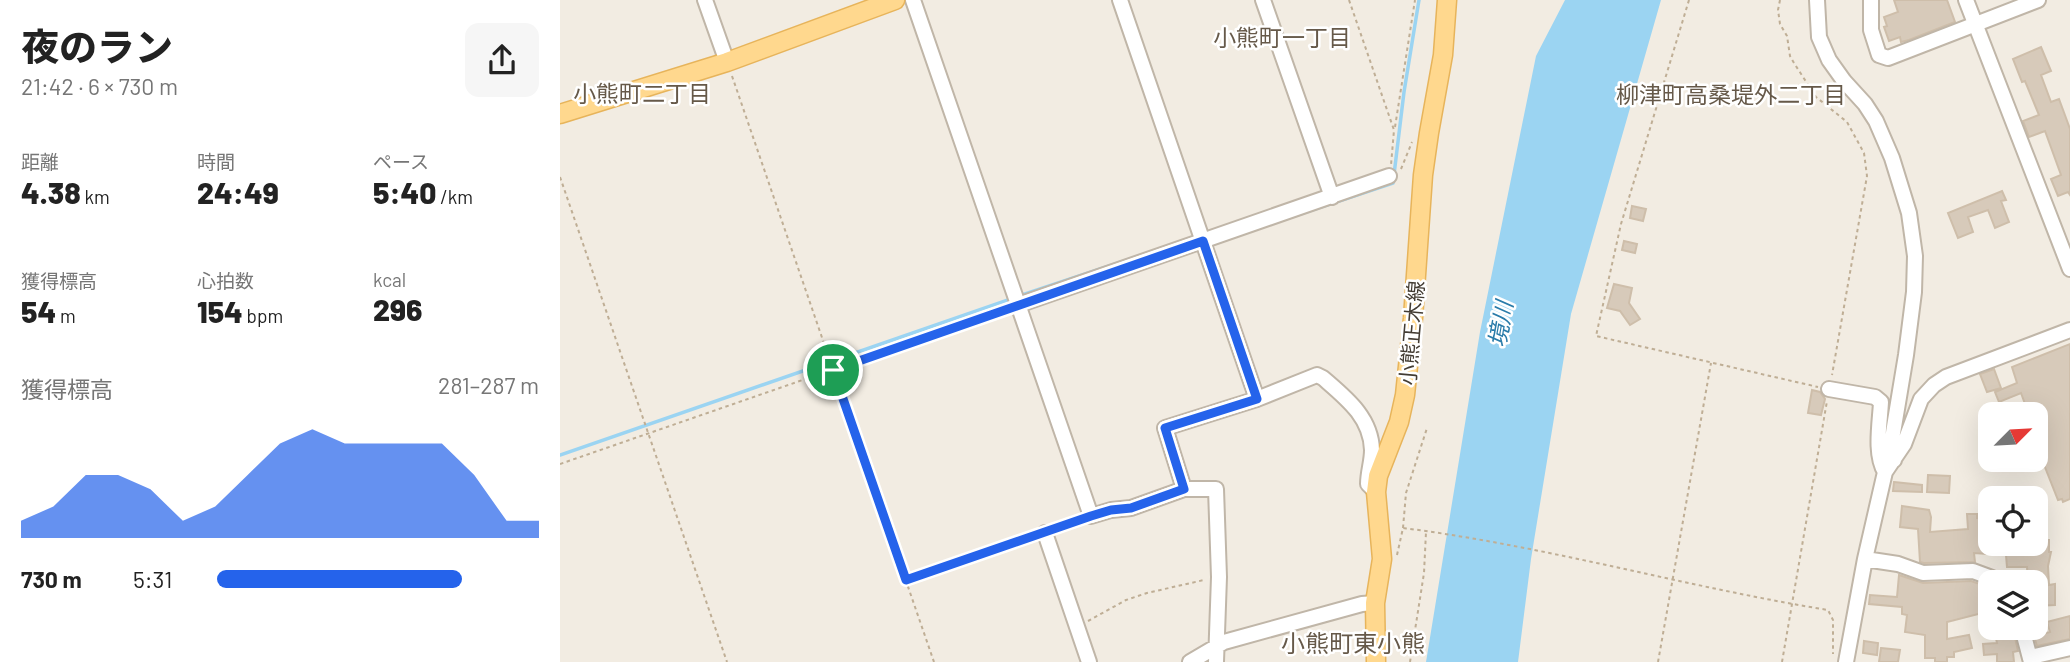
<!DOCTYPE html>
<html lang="ja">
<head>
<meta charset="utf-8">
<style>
	:root { --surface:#fff; --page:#f6f6f6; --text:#222; --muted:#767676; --accent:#2563eb }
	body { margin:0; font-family:Barlow,"Noto Sans JP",sans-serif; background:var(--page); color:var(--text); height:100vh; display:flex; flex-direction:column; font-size:26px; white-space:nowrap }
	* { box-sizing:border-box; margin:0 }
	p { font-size:23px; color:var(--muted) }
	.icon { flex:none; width:38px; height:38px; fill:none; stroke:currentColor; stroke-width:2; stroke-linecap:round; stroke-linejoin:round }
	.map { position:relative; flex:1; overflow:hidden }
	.panel { display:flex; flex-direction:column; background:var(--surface); width:560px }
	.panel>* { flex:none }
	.needle { width:46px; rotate:66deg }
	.tools { position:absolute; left:1418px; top:402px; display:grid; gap:14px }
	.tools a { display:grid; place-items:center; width:70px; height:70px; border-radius:14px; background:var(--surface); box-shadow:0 7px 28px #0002; font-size:35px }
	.pin { position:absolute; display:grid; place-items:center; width:60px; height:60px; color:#fff; margin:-30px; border:4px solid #fff; border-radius:50%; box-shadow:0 2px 7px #0007 }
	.round { display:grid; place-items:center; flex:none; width:74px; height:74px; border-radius:14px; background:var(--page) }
	.head { display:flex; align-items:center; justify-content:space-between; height:119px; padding:0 21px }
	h1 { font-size:38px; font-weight:800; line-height:52px }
	.figures { display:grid; grid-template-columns:repeat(3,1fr); gap:10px; height:119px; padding:7px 21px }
	.figures div { display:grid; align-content:center }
	.figures b { font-size:30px; font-weight:800 }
	.figures small { font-size:19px; font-weight:400 }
	.figures p { font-size:19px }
	.chart { height:196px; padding:14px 21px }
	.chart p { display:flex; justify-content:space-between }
	.chart svg { width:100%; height:126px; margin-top:7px; fill:var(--accent); opacity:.7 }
	ul { padding:0 21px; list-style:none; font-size:23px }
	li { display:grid; grid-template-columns:112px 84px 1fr; align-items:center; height:52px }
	li i { height:18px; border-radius:9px; background:var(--accent) }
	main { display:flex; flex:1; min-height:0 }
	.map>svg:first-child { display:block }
</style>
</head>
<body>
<main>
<section class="panel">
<div class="head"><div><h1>夜のラン</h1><p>21:42 · 6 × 730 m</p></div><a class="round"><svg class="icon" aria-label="share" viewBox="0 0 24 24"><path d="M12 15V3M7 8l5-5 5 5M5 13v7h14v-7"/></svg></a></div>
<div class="figures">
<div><p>距離</p><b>4.38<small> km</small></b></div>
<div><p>時間</p><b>24:49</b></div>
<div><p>ペース</p><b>5:40<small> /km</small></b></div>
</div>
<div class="figures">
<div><p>獲得標高</p><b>54<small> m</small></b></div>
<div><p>心拍数</p><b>154<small> bpm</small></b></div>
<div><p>kcal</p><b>296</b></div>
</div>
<div class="chart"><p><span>獲得標高</span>281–287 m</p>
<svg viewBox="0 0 160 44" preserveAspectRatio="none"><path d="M0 44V38L10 33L20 22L30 22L40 27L50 38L60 33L70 22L80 11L90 6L100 11L110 11L120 11L130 11L140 22L150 38L160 38V44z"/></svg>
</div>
<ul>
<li><b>730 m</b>5:31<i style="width:76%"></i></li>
</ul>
</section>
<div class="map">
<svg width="1510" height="662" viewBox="0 0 1510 662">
	<rect width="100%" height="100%" fill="#f2ece2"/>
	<!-- water -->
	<path fill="#9bd4f2" d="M1005,0h96l-90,314 -40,245 -13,103h-92l54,-330 56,-276z"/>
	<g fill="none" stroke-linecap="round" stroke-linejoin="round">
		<!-- stream -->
		<path stroke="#9bd4f2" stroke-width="3.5" d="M725,219l108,-36 11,-91 15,-92
			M459,296l135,-45
			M0,455l451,-156"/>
	</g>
	<!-- building -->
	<path fill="#d7caba" stroke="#cebeaa" stroke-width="2" d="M1334,0h53l8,22 -46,18 -8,2 -1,-5 -11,4 -5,-14 3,-1 -3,-9 14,-5z
		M1481,47l10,24 -10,4 10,27 8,-3 11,30v66l-2,-3 -10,4 -7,-17 10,-4 -16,-44 -16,6 -6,-16 16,-6 -14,-34 -3,1 -9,-23z
		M1442,191l4,9 -5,1 8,21 -14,6 -7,-18 -20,7 5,15 -15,6 -10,-25z
		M1072,206l14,3 -3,12 -13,-3z
		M1064,241l13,3 -2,9 -13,-3z
		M1054,284l18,4 -3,15 11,16 -10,6 -10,-14 -13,-3z
		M1510,344v155l-7,3 -1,-3 -4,1 -19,-48 4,-1 -8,-20v-16h-6l-8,-22 -22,9 -4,-10 22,-9 -5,-16z
		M1434,369l7,19 -14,4 -7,-18z
		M1252,390l8,2 5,7 -4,16 -13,-2z
		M1368,475l22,1 -1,17 -22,-1z
		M1334,482l28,3v7l-29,-1z
		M1342,506l27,4 2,7 -1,15 38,-3 -1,-15h10v4l13,1v25h13l-1,11 -28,-2 1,9 -51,1 -4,-1 -2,-33 -18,-2z
		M1475,540h14v12h2l-3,14 1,19 6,-1v21l-20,1v-23h-7l-1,-16h-20l-1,-12 28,-1z
		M1339,575l24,8 48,-2 15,5 4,4v21l-43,11v17l22,-4 3,13 -18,4v5h-7v5h-12v-4h-10v-23l-20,-3 2,-17 -5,-1v-7l-33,-3 1,-9 27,2z
		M1510,616v23l-33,7 -3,-10 16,-4 -3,-10z
		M1434,628h19l5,23 -5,1 1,10h-17v-8l-13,1 -1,-11 14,-1z
		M1304,641l14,2 -1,12 -14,-2z
		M1321,648l19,2 -2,12h-19z"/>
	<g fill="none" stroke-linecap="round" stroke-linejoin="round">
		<!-- minor casing -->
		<g stroke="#c0b6a8" stroke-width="18">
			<path id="minor" d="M145,0l22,62
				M353,0l178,516 20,-6 20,-2 53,-19h32l3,88 -3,85
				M560,0l137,399
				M703,0l69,197
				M1257,0l2,37 10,23 15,21 21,23 11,17 16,37 17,55 6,43 -1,36 -8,63 -15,90 3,15
				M1311,0v30l8,25 9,3 150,-58
				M1406,0l104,269
				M458,305l371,-129
				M273,367v3
				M1269,389l46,8 6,5c-1,21 -7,52 4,70
				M624,489l-19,-61 92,-29 60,-24 6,3c23,20 48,39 49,72 0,12 -4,22 -4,34l8,8
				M485,533l44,129
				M1305,559l33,5 25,9 50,-2 19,7 4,5
				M1462,628l9,34
				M1471,657l39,-9
				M630,662l34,-20 138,-38 13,-1
				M1286,662l19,-103 20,-87 19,-28 17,-45 13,-14 12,-8 124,-47"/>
		</g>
		<!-- major casing -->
		<g stroke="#e7b45b" stroke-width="21">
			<path id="major" d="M0,114l167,-52 168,-62
				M816,662l-1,-59 7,-44 -6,-67 2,-16 21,-54 6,-27 8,-77 10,-143 6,-42 14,-78 4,-55"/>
		</g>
		<!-- path -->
		<path stroke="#bfae95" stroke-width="2" stroke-dasharray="3.5 3.5" stroke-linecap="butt" d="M789,0l45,130 -3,35
			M1129,0l-68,224 -25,112 222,51
			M1220,0l-2,10 2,14 7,12 3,20 4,7 22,34 31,25 17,31 3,23 -35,199
			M172,76l96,279
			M835,127l20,-127
			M841,169l11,-27
			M0,177l167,485
			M285,365l160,-56
			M277,381l97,281
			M0,464l260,-90
			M843,528l3,-35 21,-65
			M496,529l21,-8
			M837,555l6,-27c143,18 283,59 425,82l5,10v34
			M347,580l124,-42
			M528,621l38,-21 21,-7 57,-13
			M850,662l14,-89 2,-41
			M1098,662l53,-299
			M1222,662l45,-261"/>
		<!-- minor -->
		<use href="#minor" stroke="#fff" stroke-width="14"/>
		<!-- major -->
		<use href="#major" stroke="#ffd88e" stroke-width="18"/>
	</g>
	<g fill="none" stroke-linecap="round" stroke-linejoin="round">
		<!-- route casing -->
		<g stroke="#fff" stroke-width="14">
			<path id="route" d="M643,241l54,158 -92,29 19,61 -53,19 -20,2 -20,6 -185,64 -73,-210z"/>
		</g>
		<!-- route -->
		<use href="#route" stroke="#2563eb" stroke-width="9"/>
	</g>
	<g text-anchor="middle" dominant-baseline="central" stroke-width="5" stroke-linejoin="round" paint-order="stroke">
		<!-- street labels -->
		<g font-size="21" fill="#433c33" stroke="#fff">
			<text transform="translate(851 333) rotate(-85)">小熊正木線</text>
		</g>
		<!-- neighbourhood labels -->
		<g font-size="23" fill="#665949" stroke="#fff">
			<text x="722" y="37">小熊町一丁目</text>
			<text x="82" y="93">小熊町二丁目</text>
			<text x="1171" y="94">柳津町高桑堤外二丁目</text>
		</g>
		<!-- water labels -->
		<g font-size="23" font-style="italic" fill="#297ba9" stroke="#fff">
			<text transform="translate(940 324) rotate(-80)">境川</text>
		</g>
		<!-- quarter labels -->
		<g font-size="24" fill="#665949" stroke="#fff">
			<text x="793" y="642">小熊町東小熊</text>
		</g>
	</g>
</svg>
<div class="tools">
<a><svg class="needle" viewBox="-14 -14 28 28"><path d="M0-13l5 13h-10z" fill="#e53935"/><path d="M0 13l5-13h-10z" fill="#767676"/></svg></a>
<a><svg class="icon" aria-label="locate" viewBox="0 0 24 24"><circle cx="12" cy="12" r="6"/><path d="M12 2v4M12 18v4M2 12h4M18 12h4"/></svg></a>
<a><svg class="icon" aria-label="layers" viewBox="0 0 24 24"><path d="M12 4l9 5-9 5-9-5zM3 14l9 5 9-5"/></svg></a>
</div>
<div class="pin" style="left:273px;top:370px;background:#1e9e55"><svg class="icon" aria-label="arrive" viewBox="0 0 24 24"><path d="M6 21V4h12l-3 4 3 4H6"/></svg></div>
</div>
</main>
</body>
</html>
